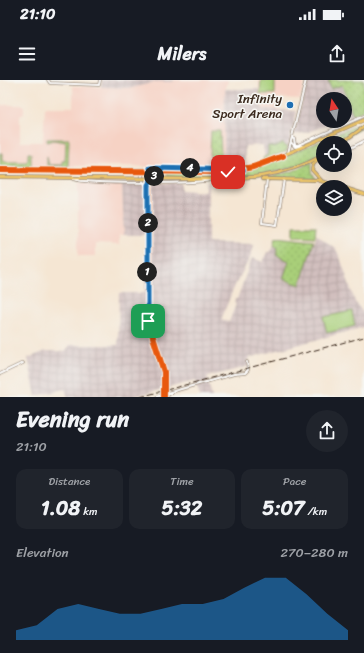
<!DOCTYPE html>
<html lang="en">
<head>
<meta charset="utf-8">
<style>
	:root { --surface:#171b24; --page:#20242c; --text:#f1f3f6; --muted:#9ea1a6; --accent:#1f6fb2 }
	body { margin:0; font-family:Sriracha,sans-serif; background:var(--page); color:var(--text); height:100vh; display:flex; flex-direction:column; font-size:15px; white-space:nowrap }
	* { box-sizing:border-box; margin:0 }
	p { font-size:13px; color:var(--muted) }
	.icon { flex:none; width:22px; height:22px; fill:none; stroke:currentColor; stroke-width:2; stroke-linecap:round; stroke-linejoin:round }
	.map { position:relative; height:317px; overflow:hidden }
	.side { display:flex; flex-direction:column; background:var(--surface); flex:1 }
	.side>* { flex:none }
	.needle { width:26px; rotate:348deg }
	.fabs { position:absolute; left:316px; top:12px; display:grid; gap:8px }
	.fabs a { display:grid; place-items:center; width:36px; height:36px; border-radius:50%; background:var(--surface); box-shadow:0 4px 16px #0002; font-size:20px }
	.pin { position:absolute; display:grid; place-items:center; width:34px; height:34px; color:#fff; margin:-17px; border-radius:8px; box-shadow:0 2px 6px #0006 }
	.km { position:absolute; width:20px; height:20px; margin:-10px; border-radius:50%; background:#222; color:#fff; font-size:11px; line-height:20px; text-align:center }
	.round { display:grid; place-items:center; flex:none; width:42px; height:42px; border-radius:21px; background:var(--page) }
	.overview { display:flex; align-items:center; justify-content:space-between; height:68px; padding:0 16px }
	h1 { font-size:22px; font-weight:700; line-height:30px }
	.metrics { display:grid; grid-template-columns:repeat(3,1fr); gap:6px; height:68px; padding:4px 16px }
	.metrics div { display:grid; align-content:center; border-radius:10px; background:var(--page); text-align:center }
	.metrics b { font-size:20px; font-weight:700 }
	.metrics small { font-size:11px; font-weight:400 }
	.metrics p { font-size:11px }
	.chart { height:112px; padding:8px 16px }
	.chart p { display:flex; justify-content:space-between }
	.chart svg { width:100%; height:72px; margin-top:4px; fill:var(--accent); opacity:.7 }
	.status { display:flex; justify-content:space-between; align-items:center; height:28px; padding:0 20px; background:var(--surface); direction:ltr }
	.status svg { height:11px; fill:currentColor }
	header { display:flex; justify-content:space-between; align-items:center; height:52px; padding:0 16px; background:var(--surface); font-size:18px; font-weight:700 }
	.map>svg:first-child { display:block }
</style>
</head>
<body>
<div class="status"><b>21:10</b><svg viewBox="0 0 49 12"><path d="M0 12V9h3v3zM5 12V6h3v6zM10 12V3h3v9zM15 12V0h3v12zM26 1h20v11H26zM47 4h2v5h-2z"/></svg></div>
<header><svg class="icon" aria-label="menu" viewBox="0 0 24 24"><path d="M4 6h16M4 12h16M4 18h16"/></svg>Milers<svg class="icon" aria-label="share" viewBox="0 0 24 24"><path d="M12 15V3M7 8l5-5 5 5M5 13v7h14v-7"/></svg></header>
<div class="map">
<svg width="364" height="317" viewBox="0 0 364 317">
	<defs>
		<pattern id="industrial-grid" width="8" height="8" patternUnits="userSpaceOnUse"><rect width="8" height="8" fill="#d1bfbe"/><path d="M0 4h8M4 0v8" fill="none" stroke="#b4a4a3"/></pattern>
		<pattern id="grass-dots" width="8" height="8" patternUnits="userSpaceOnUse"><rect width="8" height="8" fill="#a9cf79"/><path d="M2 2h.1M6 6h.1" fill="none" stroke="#92b268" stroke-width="1.8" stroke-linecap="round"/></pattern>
	</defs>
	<rect width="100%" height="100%" fill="#f6f6f2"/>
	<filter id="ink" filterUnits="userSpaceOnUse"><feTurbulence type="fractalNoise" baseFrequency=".025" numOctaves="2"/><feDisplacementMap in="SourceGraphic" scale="8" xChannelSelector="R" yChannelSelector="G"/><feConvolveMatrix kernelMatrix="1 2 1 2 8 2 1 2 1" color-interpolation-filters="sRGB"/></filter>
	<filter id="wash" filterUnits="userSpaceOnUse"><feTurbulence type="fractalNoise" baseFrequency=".012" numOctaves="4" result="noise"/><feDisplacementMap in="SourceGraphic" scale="16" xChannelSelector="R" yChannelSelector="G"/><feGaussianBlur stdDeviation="0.9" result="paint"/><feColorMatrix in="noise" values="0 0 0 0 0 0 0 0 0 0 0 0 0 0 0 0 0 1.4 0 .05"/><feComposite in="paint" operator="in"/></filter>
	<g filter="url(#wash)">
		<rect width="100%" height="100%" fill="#f5e6d3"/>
		<!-- built -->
		<path fill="#f6d2c4" d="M175,0h53l-3,12 -1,76 -106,-2h-118v-61h24v9l-4,2v26h23l2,-35h28v-21l58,2 24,-6h17z
			M259,0h46l-5,19 -21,-1v12l-15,-1 -5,-4z
			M78,103h44l2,52h-5v10l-24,-1v12h-17z"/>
		<!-- industrial -->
		<path fill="url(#industrial-grid)" d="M102,0h73l-3,2h-17l-23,6 -31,-1z
			M307,0h21l3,9 10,-5 12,31 -8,3v-19h-22v22h14l-29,11 -14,3z
			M225,9h34v16l5,4 33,2 -10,40 -22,9 -2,-15 -18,1v17h-6v5h-15l-2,-3 2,-16z
			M122,103h59v7l24,2 1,-9h2v60l46,1 -5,16 -15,27 -13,33 8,2 7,-18 -2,-1 1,-4h2l15,-41 11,4 4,-10h3l4,-7 4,1 36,-2 3,-9 18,13 5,9 15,45 9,12v13l-116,31 2,8 -43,11 5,20h-12l-5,-16 -63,16h-64l-3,-8 -29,7 -8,-38 18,-7h20l4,-6h48l1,-52h26l1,-58h-22z"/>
		<!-- grass -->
		<path fill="url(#grass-dots)" stroke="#727c4c" d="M328,0h36v30l-11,5 -11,-30 -11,4z
			M364,42v3l-26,18h-15v10c-37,23 -77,24 -119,24 -12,0 -26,2 -37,-1v-3h57l28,-4 24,-9z
			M211,51h9l1,23 -6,2 1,7h-2l-4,-7z
			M47,59h22l-1,27h-21v-9l2,8h13v-4h3l1,-19 -13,-2 -6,2z
			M283,63l2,4 3,-1 -1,5 -23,9 -1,-2 5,-3v-9l7,1z
			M0,73h2v7l2,2h22l2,-2v-7h3v13h-31z
			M312,82v10l4,7 -52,-1 29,-7z
			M276,157l38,4 -14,44 -17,-6 6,-18 -13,-6 2,-8 -4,-2z"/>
		<!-- garden -->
		<path fill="#a9cf79" stroke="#727c4c" d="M261,0h14v14h-15z
			M294,146h22l-1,11 -21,-1z
			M352,231l3,15 -28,7 -4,-16z"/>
	</g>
	<g filter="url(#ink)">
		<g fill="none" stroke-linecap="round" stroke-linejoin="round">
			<!-- minor casing -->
			<g stroke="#988878" stroke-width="3.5">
				<path id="minor" d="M48,0l2,3 49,2 1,-5
					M292,58l2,1 1,6h3l66,-29
					M291,62l4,5 7,-1
					M345,71l19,-10
					M288,73l18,-73
					M318,78h5
					M150,88l4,7 -5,8 -1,138 16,51v25
					M22,89h218
					M147,89l-4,3c-3,8 1,10 4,16
					M73,99c15,5 120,5 137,1
					M267,99l-5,44 15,2 7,-46
					M0,294l23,-11
					M167,313l67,-19 11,-1 3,-3 -1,-8
					M168,315l4,-3
					M157,317l6,-3"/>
			</g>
			<!-- major casing -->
			<g stroke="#988878" stroke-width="4">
				<path id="major" d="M341,63l23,-16
					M317,80l-4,5 -1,5 9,10
					M0,90l111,1
					M175,92h51l27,-5 24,-9 87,-38
					M0,97l80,1
					M190,99c47,0 91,1 133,-24
					M262,99l55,1 26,7
					M345,108l19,6"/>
			</g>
			<!-- minor -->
			<use href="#minor" stroke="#fff" stroke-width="2"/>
			<!-- major -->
			<use href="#major" stroke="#edc569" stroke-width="2.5"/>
			<!-- rail -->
			<path stroke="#3b2a1e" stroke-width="1" stroke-dasharray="6 3" stroke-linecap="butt" d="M140,317l224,-60"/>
			<!-- major-bridge casing -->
			<g stroke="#988878" stroke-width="4" stroke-linecap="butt">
				<path id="major-bridge" d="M111,91l64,1
					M80,98l110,1"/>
			</g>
			<!-- major-bridge -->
			<use href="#major-bridge" stroke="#edc569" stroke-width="2.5"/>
			<!-- cycleway casing -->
			<g stroke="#f6f6f2" stroke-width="8">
				<path id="cycleway" d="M150,88l4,7 -5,8 -1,138 16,51v25
					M0,90l226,2 27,-5 30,-11"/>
			</g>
			<!-- cycleway -->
			<use href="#cycleway" stroke="#e8590c" stroke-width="6"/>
		</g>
	</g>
	<g fill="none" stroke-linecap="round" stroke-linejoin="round" filter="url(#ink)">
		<!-- route casing -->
		<g stroke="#fff" stroke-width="8">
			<path id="route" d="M148,241v-136l6,-9 -1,-4 -3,-4 93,2 -15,2"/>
		</g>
		<!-- route -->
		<use href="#route" stroke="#1f6fb2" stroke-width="5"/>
	</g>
	<!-- markers -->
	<circle fill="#1f6fb2" stroke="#f6f6f2" stroke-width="1.5" cx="290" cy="25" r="4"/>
	<g text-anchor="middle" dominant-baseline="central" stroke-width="3" stroke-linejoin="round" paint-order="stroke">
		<!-- poi labels -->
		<g font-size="13" fill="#3b2a1e" stroke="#f6f6f2" text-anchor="end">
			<text x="282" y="18">Infinity<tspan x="282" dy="15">Sport Arena</tspan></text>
		</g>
	</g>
</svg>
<div class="fabs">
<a><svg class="needle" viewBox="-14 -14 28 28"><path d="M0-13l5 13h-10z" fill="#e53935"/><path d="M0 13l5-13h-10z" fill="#9ea1a6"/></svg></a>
<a><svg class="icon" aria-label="locate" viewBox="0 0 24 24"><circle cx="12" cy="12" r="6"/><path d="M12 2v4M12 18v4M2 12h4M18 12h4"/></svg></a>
<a><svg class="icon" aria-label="layers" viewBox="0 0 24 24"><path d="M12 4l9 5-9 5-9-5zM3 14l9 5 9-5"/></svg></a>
</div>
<div class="pin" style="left:148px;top:241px;background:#1e9e55"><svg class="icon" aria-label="arrive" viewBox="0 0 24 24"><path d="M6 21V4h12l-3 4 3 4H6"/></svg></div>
<div class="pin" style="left:228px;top:92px;background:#d93025"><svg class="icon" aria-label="check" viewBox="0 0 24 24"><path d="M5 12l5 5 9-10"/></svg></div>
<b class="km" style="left:147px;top:192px">1</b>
<b class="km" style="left:148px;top:143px">2</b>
<b class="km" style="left:154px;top:96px">3</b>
<b class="km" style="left:190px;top:88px">4</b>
</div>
<section class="side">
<div class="overview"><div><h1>Evening run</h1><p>21:10</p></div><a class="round"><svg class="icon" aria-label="share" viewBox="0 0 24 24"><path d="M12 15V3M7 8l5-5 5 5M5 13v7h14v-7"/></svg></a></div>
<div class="metrics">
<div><p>Distance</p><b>1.08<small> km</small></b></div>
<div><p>Time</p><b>5:32</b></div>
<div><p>Pace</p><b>5:07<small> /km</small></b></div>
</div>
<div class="chart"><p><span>Elevation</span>270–280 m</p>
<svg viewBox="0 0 160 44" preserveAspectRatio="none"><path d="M0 44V38L10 35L20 25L30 22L40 25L50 28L60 28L70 25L80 22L90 22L100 19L110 12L120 6L130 6L140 16L150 28L160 38V44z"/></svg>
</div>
</section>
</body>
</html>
